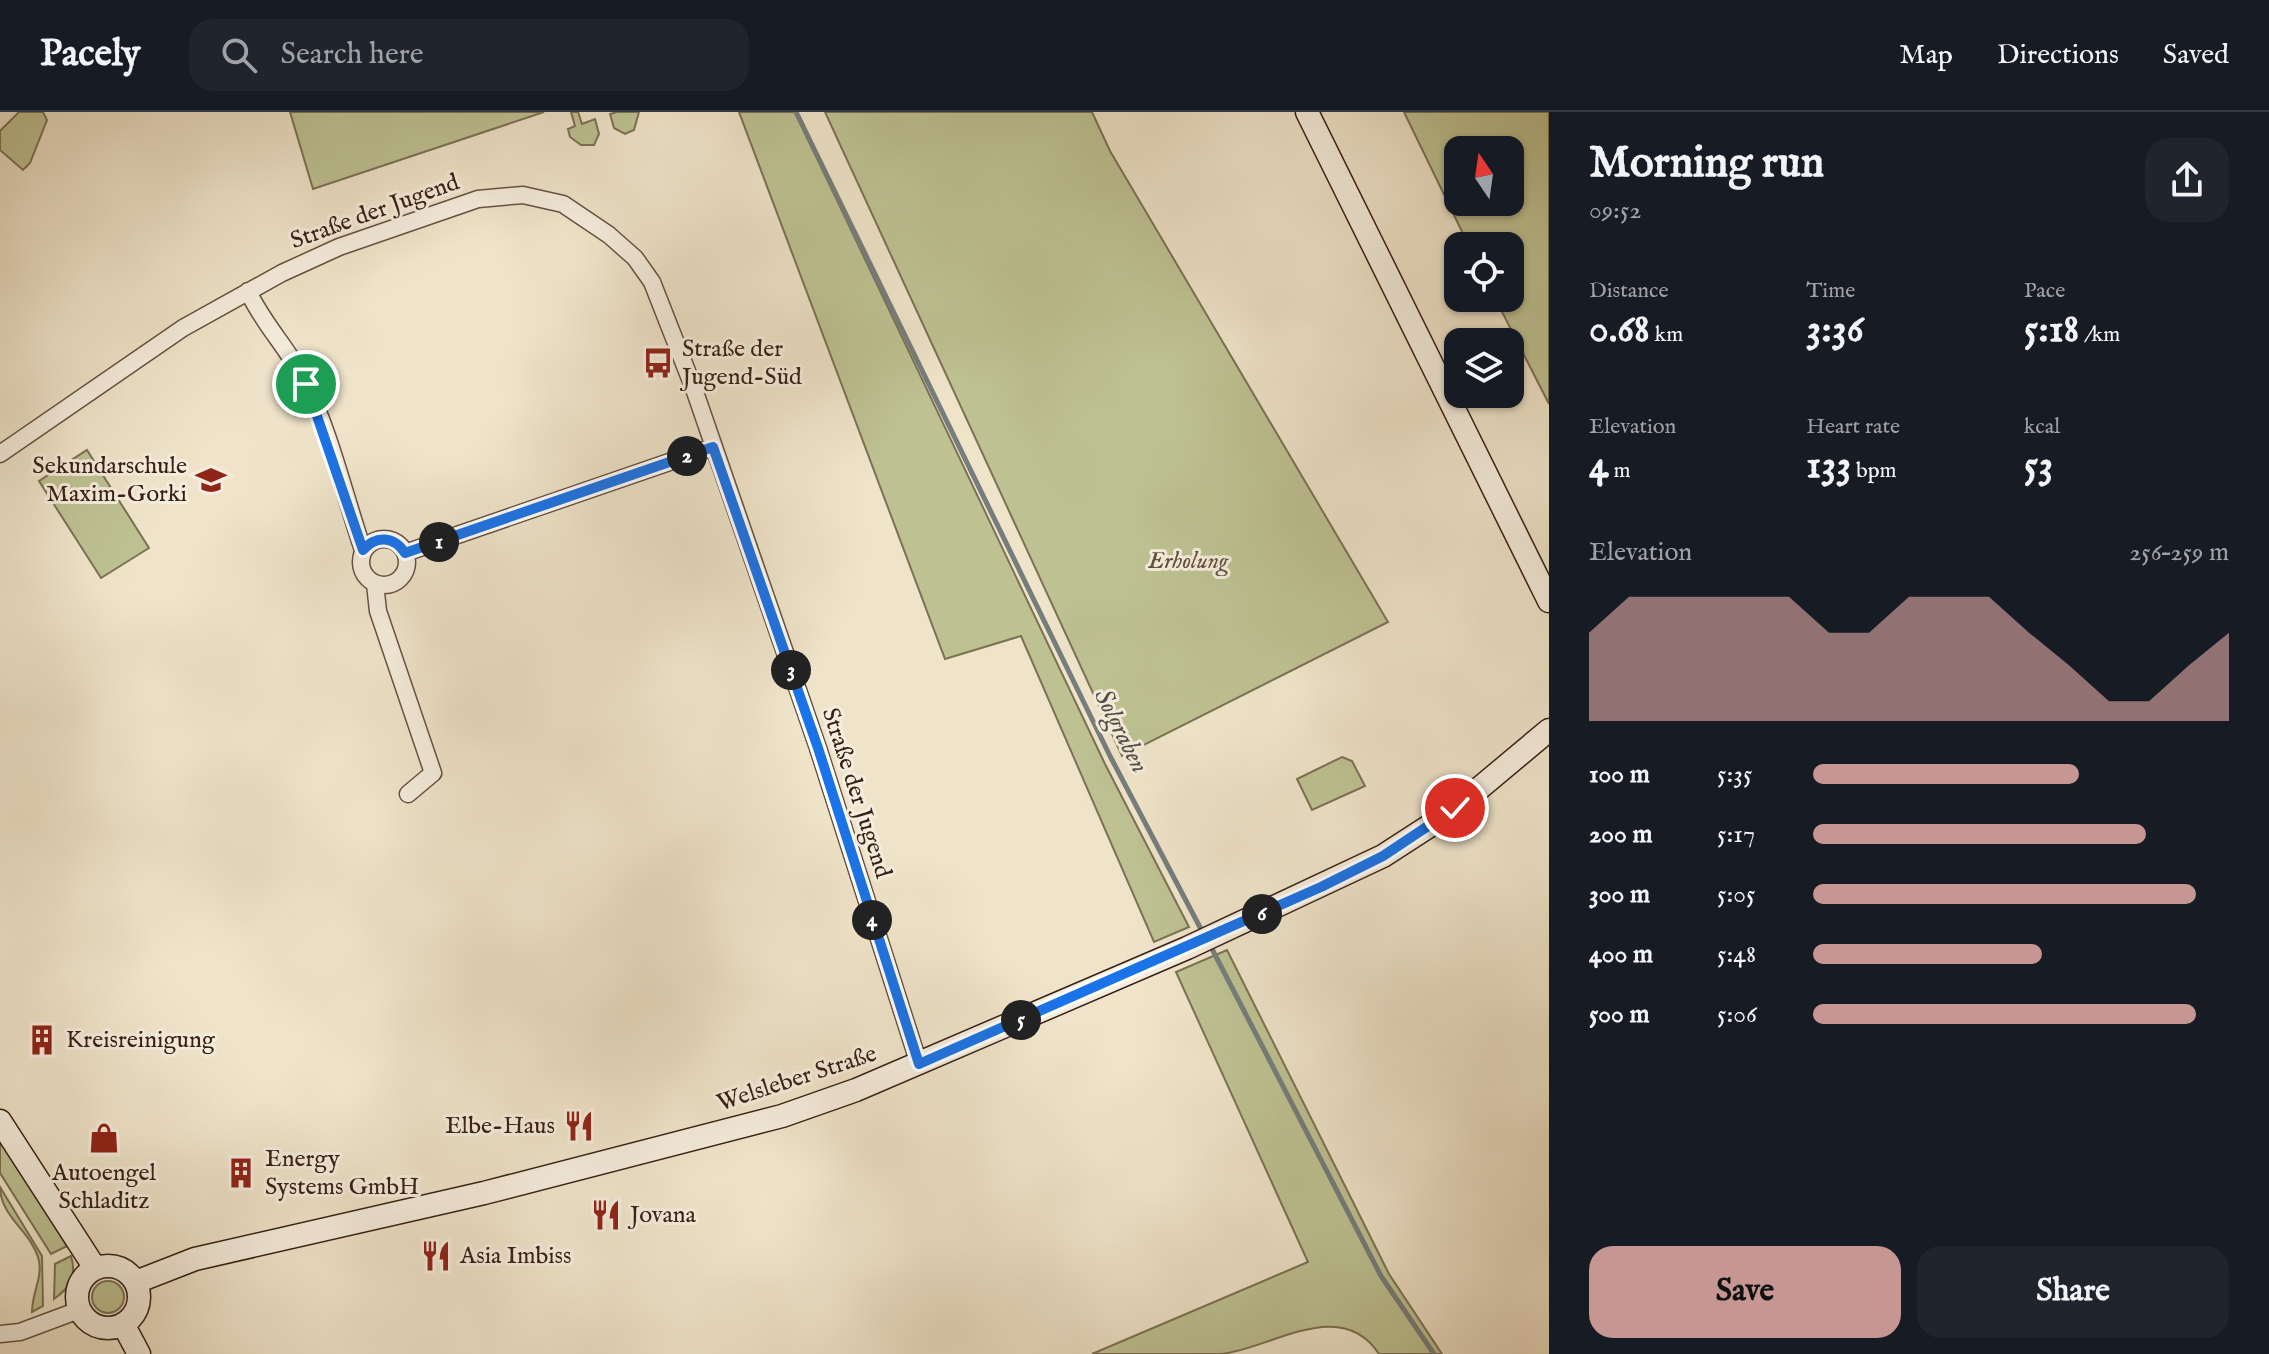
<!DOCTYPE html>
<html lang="en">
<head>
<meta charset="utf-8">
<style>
	:root { --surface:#171b24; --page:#20242c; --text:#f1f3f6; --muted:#9ea1a6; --line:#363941; --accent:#c59692 }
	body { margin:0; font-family:"IM FELL English",serif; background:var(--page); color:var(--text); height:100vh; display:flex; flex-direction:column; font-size:30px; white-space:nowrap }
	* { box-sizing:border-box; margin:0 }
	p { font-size:26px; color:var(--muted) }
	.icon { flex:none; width:44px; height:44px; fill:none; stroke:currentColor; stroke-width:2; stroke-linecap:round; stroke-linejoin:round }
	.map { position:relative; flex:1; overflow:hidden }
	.details { display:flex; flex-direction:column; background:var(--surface); width:720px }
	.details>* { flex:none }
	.needle { width:52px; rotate:347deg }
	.controls { position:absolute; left:1444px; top:24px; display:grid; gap:16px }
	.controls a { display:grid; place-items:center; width:80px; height:80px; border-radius:16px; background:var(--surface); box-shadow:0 2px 6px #0004; font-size:40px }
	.pin { position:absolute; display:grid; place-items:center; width:68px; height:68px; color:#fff; margin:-34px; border:4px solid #fff; border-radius:50%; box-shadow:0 2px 8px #0007 }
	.km { position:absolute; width:40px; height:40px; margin:-20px; border-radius:50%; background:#222; color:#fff; font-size:22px; line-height:40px; text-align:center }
	.round { display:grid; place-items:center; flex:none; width:84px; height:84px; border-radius:24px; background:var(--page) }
	.summary { display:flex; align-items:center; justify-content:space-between; height:136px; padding:0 40px }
	h1 { font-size:44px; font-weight:700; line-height:60px }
	.stats { display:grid; grid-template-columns:repeat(3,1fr); gap:12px; height:136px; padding:8px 40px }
	.stats div { display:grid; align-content:center }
	.stats b { font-size:40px; font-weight:700 }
	.stats small { font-size:22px; font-weight:400 }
	.stats p { font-size:22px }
	.chart { height:224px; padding:16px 40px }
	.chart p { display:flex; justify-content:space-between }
	.chart svg { width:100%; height:144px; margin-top:8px; fill:var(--accent); opacity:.7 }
	.action { display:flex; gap:16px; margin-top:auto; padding:16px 40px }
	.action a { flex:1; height:92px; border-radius:24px; background:var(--accent); color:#111; font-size:32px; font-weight:700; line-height:92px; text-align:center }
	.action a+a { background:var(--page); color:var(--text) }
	ul { padding:0 40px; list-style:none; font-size:26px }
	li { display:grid; grid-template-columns:128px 96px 1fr; align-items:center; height:60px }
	li i { height:20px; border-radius:10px; background:var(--accent) }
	header { display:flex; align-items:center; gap:48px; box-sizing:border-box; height:112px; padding:0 40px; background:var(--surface); border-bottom:2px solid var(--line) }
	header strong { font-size:38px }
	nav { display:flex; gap:44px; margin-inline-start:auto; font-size:28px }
	.search { width:560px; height:72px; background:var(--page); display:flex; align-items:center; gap:20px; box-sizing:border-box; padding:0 28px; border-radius:24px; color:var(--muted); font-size:30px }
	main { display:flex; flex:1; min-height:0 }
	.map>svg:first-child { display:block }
</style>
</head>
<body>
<header>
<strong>Pacely</strong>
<div class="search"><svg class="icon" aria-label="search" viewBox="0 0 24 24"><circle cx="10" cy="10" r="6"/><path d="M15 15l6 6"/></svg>Search here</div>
<nav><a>Map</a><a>Directions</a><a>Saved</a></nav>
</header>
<main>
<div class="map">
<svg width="1549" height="1242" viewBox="0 0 1549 1242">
	<rect width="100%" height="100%" fill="#efe4ca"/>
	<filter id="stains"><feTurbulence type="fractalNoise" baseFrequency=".0025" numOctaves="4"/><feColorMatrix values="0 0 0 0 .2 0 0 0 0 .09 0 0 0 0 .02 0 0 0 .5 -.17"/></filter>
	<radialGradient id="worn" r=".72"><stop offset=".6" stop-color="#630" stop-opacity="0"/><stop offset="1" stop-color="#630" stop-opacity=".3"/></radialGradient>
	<!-- green -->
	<path fill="#bec293" stroke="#7b7154" stroke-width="2" fill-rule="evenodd" d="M19,0h24l4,8 -17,43 -7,7 -23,-20v-19z
		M290,0h254l-231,77z
		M571,0h7l4,12 13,-5 4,15 -5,11h-13l-11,-8 -2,-8 7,-3z
		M617,0h22l-5,18 -9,4 -11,-6 -4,-14z
		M739,0h56l310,652 84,163 -35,15 -133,-306 -76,23z
		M825,0h267l18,39 278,471 -266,134z
		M1404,0h145v292l-54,-106h15v-52h-41zM1458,38h52v52h-52z
		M87,338l62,98 -48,30 -62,-97z
		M1342,645l10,4 13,25 -53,24 -15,-31z
		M1227,838l162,324 53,80h-63c-38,-59 -108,-5 -158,0 -42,0 -87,0 -129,0l216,-92 -132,-290z
		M0,1027l67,107 -16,8 -51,-81z
		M0,1075l42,69 1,50 -11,6c0,-21 12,-36 6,-55 -8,-26 -38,-41 -38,-70z
		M71,1144c6,19 -1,32 -17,43l1,-35z
		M92 1185a16 16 0 1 1 32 0a16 16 0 1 1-32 0Z"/>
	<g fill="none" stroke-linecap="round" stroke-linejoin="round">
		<!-- stream -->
		<path stroke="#757e7c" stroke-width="5" d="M796,0l314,644 93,177
			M1210,833l171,331 53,78"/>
		<!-- street casing -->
		<g stroke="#665142" stroke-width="19">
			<path id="street" d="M248,179c15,33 40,57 56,89 25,49 41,117 59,170
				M0,342l183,-126 99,-55 57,-26 139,-48 45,-4 40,9 46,31 26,23 17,24 42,107 124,359 101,316
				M361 450a23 23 0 1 1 46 0a23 23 0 1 1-46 0Z
				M405,441l308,-106
				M375,472l3,27 55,162 -25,21
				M0,1222l20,-2 59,-22"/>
		</g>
		<!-- secondary casing -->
		<g stroke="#382015" stroke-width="25">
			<path id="secondary" d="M1307,0l242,489
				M0,1009l95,147
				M77 1185a31 31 0 1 1 62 0a31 31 0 1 1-62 0Z
				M136,1170l59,-23 289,-66 298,-77 74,-26 331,-142 196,-92 68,-44 98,-82
				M123,1212l16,30"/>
		</g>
		<!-- street -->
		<use href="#street" stroke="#f5eddd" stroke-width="16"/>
		<!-- secondary -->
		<use href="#secondary" stroke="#f5eddd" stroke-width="22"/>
	</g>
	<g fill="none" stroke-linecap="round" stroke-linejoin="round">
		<!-- route casing -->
		<g stroke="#fff" stroke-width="16">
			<path id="route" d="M306,272l57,166c13,-15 31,-14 42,3l308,-106 105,301 101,316 402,-177 62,-31 72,-48"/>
		</g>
		<!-- route -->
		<use href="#route" stroke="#1a73e8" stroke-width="10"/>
	</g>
	<!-- icons -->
	<defs>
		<g id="bus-bare" transform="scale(2.4)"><path d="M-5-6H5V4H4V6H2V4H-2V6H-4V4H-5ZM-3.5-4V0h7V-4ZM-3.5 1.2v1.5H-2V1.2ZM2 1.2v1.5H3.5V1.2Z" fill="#8f2418" stroke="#f5eddd" stroke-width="2.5" paint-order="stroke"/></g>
		<g id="school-bare" transform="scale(2.4)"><path d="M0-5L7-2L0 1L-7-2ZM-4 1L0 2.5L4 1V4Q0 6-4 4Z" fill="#8f2418" stroke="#f5eddd" stroke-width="2.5" paint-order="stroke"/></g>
		<g id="building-bare" transform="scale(2.4)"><path d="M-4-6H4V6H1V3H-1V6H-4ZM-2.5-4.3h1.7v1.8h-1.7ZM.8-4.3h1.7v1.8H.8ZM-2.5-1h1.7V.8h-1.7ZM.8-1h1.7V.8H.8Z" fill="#8f2418" stroke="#f5eddd" stroke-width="2.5" paint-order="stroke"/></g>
		<g id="restaurant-bare" transform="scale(2.4)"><path d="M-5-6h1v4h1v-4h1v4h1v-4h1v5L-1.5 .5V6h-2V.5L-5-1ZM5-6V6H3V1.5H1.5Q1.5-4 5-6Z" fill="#8f2418" stroke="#f5eddd" stroke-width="2.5" paint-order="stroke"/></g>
		<g id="shop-bare" transform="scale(2.4)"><path d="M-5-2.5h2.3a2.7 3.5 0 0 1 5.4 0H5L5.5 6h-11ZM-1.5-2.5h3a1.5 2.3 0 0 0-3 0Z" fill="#8f2418" stroke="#f5eddd" stroke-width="2.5" paint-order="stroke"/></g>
	</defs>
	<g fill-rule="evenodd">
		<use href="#bus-bare" x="658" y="251"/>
		<use href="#school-bare" x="211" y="368"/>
		<use href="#building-bare" x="42" y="928"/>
		<use href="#restaurant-bare" x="579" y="1014"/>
		<use href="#shop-bare" x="104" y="1026"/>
		<use href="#building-bare" x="241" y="1061"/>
		<use href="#restaurant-bare" x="606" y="1103"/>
		<use href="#restaurant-bare" x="436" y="1144"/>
	</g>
	<g text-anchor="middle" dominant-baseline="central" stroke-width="6" stroke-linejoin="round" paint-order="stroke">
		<!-- street labels -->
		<g font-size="24" fill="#382015" stroke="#f5eddd">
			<text transform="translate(375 100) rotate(-20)">Straße der Jugend</text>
			<text transform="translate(856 681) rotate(72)">Straße der Jugend</text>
			<text transform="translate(797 967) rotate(-18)">Welsleber Straße</text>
		</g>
		<!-- poi labels -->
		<g font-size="24" fill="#382015" stroke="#f5eddd" text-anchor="start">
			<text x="682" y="237">Straße der<tspan x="682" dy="28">Jugend-Süd</tspan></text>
			<text x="187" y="354" text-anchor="end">Sekundarschule<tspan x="187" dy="28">Maxim-Gorki</tspan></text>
			<text x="66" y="928">Kreisreinigung</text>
			<text x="555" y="1014" text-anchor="end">Elbe-Haus</text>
			<text x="265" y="1047">Energy<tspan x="265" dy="28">Systems GmbH</tspan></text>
			<text x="104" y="1061" text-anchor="middle">Autoengel<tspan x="104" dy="28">Schladitz</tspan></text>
			<text x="630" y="1103">Jovana</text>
			<text x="460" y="1144">Asia Imbiss</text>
		</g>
		<!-- park labels -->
		<g font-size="24" font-style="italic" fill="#60513b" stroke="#f5eddd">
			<text x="1188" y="449">Erholung</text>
		</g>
		<!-- water labels -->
		<g font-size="26" font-style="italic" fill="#564f48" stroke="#f5eddd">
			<text transform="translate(1121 619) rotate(63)">Solgraben</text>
		</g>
	</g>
	<rect width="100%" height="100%" filter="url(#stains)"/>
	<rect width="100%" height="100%" fill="url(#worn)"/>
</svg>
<div class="controls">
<a><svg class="needle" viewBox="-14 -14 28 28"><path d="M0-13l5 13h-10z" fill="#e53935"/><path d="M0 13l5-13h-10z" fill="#9ea1a6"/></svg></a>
<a><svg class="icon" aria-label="locate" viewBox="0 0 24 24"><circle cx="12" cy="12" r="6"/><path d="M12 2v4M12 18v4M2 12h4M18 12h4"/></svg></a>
<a><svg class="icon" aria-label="layers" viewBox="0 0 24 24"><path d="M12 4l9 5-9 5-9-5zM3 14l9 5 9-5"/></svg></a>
</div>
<div class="pin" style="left:306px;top:272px;background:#1e9e55"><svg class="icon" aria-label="arrive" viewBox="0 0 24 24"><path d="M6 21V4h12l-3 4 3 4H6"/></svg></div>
<div class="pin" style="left:1455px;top:696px;background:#d93025"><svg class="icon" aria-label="check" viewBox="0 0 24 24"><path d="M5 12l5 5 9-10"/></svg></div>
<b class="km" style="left:439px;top:430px">1</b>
<b class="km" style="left:687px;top:344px">2</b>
<b class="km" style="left:791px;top:558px">3</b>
<b class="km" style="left:872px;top:808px">4</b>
<b class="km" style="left:1021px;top:908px">5</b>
<b class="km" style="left:1262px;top:802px">6</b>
</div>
<section class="details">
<div class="summary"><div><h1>Morning run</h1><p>09:52</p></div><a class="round"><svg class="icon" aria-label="share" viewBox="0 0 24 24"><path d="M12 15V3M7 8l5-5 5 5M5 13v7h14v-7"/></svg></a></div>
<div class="stats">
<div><p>Distance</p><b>0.68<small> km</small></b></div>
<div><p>Time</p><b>3:36</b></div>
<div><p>Pace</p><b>5:18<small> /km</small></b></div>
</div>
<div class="stats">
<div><p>Elevation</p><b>4<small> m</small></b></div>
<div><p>Heart rate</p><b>133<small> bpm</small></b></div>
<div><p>kcal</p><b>53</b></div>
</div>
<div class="chart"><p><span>Elevation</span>256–259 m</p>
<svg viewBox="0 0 160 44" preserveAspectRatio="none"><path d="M0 44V17L10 6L20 6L30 6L40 6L50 6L60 17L70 17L80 6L90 6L100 6L110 17L120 27L130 38L140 38L150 27L160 17V44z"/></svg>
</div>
<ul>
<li><b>100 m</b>5:35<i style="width:64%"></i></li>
<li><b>200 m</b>5:17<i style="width:80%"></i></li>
<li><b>300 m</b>5:05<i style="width:92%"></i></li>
<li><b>400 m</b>5:48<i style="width:55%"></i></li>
<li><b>500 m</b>5:06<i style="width:92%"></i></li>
</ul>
<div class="action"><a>Save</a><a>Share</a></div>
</section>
</main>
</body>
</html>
